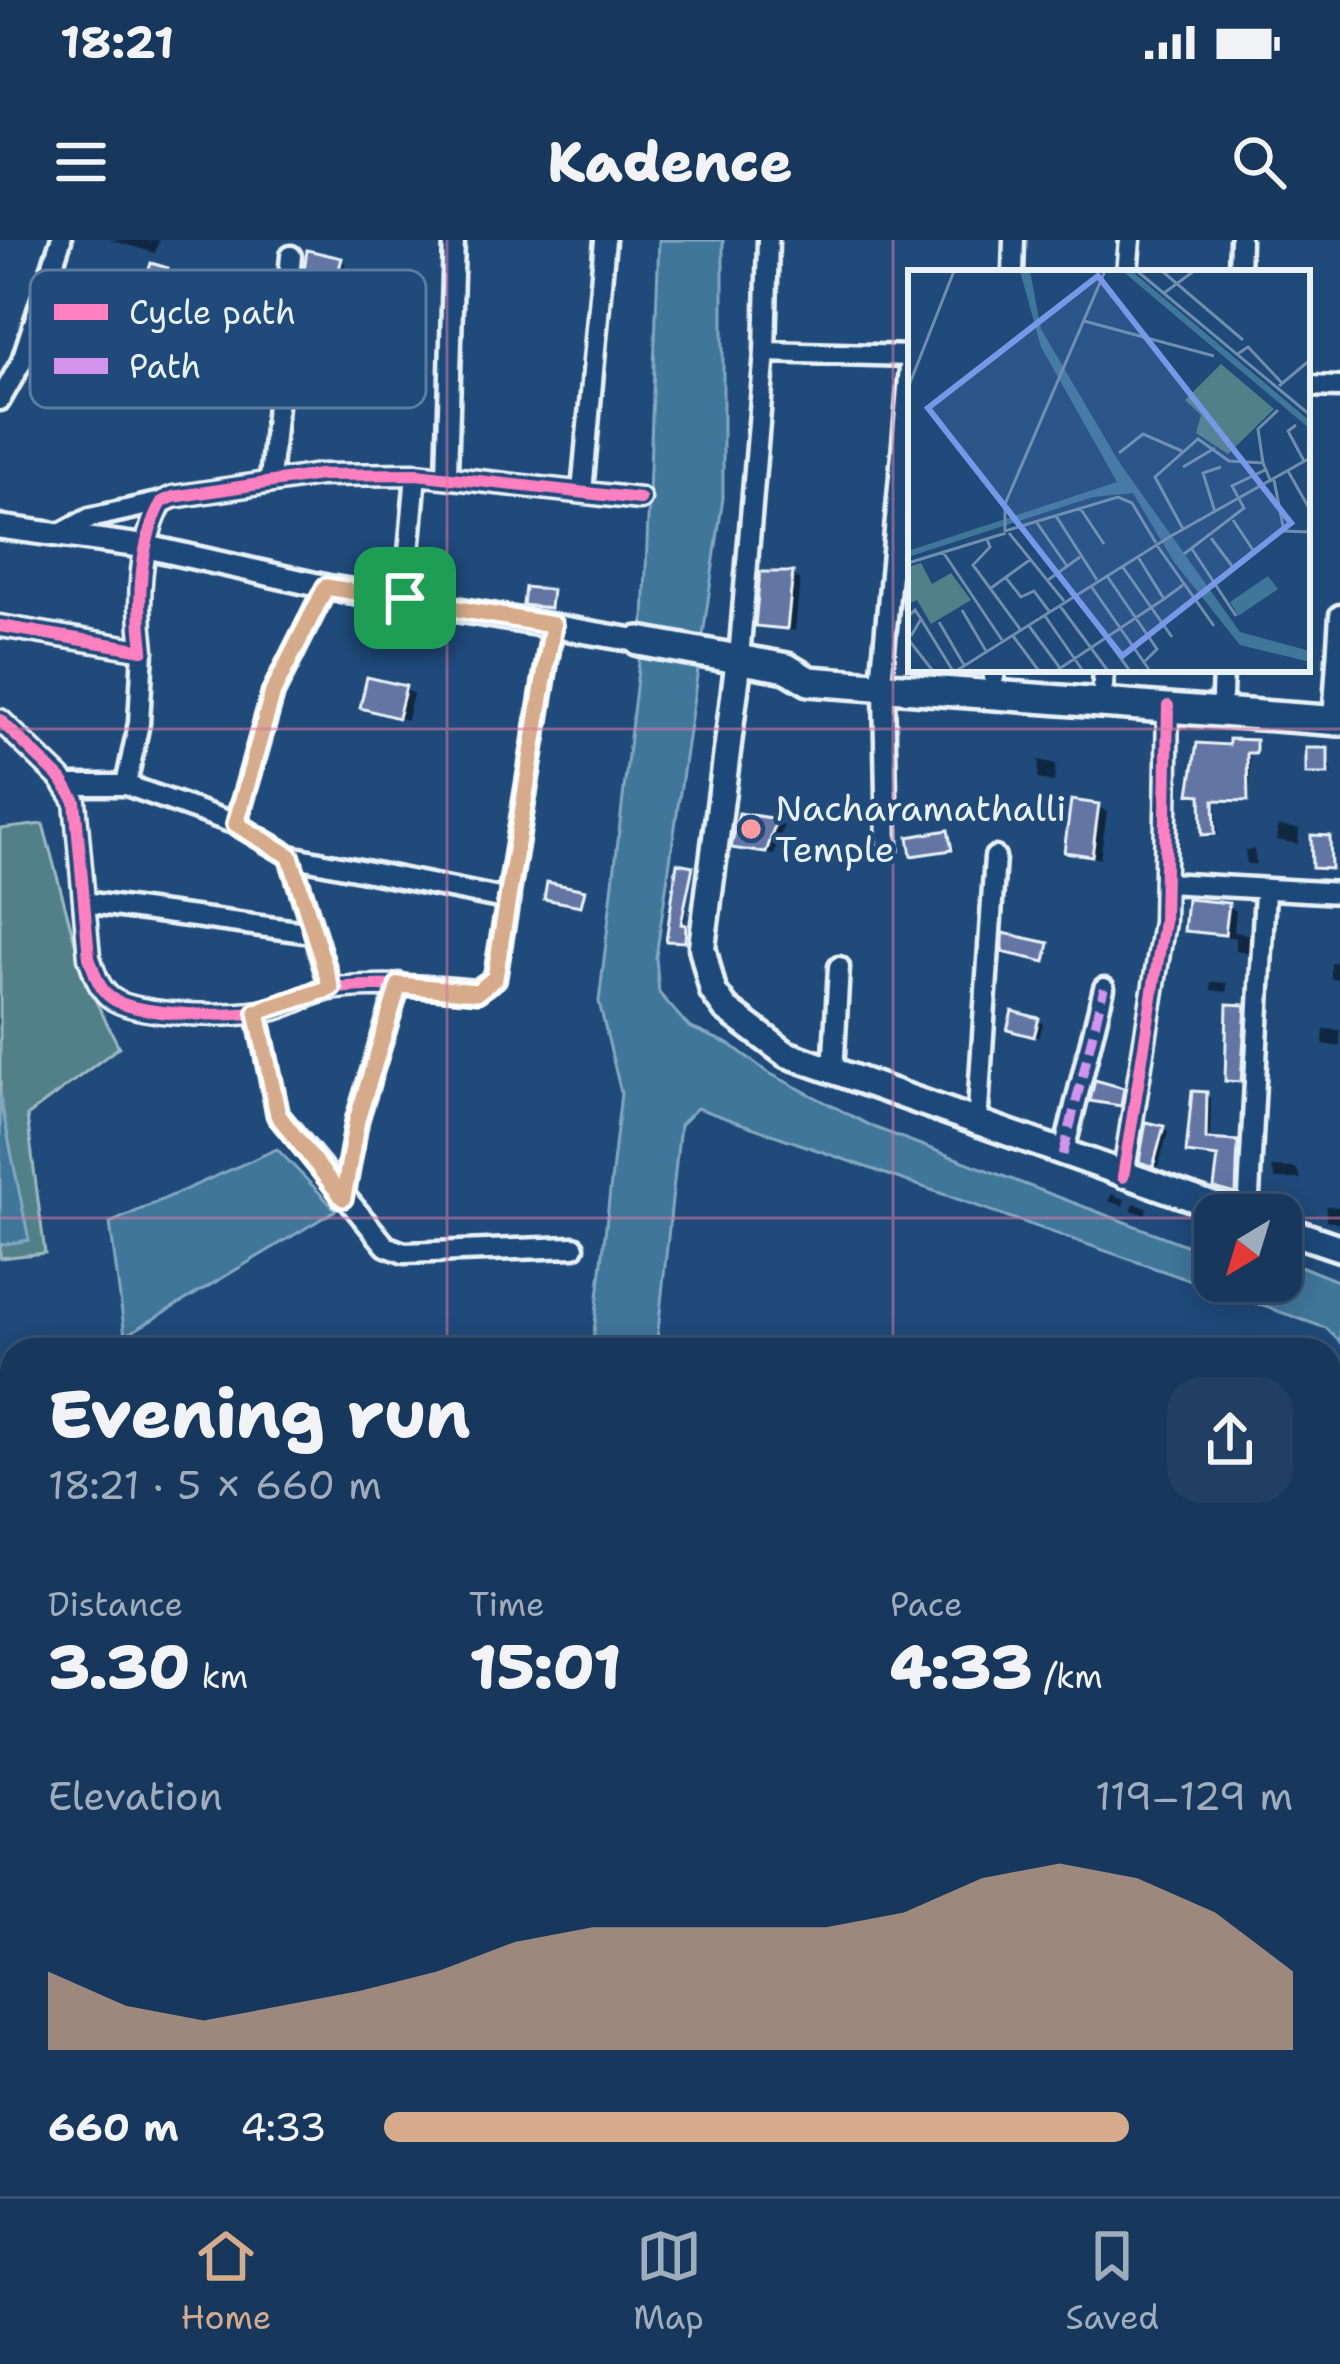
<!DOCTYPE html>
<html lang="en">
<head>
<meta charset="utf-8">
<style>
	:root { --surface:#17385c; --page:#203f62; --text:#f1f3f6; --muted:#9eacbb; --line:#365272; --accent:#d6ab8b }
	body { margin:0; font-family:"Shantell Sans",sans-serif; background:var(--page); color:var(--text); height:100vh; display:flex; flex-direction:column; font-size:45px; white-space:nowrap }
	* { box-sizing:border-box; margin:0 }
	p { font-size:39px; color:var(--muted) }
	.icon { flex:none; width:66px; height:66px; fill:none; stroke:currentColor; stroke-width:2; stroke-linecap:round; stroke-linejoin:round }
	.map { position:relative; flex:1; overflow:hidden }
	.drawer { position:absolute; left:0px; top:1098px; width:1341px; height:858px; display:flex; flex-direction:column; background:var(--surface); border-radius:36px 36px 0 0; box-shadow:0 6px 30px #0003,0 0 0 3px var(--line) }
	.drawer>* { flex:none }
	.needle { width:78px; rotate:218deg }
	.controls { position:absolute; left:1194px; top:954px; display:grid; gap:24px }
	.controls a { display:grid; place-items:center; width:108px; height:108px; border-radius:24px; background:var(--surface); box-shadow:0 6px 30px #0003,0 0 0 3px var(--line); font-size:60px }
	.pin { position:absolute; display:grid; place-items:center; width:102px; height:102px; color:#fff; margin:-51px; border-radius:24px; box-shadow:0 6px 18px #0006 }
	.round { display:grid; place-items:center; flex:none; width:126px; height:126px; border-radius:36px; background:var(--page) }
	.overview { display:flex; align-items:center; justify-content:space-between; height:204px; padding:0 48px }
	h1 { font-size:66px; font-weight:800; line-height:90px }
	.metrics { display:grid; grid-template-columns:repeat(3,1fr); gap:18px; height:204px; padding:12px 48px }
	.metrics div { display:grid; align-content:center }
	.metrics b { font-size:60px; font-weight:800 }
	.metrics small { font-size:33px; font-weight:400 }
	.metrics p { font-size:33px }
	.chart { height:336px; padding:24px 48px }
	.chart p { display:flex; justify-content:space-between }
	.chart svg { width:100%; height:216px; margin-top:12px; fill:var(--accent); opacity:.7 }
	ul { padding:0 48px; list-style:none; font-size:39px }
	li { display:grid; grid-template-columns:192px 144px 1fr; align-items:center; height:90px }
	li i { height:30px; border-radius:15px; background:var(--accent) }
	.status { display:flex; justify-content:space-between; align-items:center; height:84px; padding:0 60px; background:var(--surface); direction:ltr }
	.status svg { height:33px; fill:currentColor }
	header { display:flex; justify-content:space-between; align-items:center; height:156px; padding:0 48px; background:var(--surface); font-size:54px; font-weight:800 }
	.dock { display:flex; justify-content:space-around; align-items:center; height:168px; border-top:3px solid var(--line); background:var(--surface); font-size:33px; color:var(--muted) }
	.dock a { display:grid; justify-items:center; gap:6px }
	.dock .on { color:var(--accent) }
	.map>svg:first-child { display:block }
</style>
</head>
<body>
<div class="status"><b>18:21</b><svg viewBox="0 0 49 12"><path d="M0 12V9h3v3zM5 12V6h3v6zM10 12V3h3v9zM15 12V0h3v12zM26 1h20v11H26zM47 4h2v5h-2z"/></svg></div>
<header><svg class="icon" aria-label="menu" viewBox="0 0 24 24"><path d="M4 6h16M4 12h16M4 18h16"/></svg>Kadence<svg class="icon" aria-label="search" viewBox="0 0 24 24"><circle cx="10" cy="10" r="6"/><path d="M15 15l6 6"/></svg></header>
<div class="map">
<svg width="1340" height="1956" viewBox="0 0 1340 1956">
	<rect width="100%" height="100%" fill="#1f4a7a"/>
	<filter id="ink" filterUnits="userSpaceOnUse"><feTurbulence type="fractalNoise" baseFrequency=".00833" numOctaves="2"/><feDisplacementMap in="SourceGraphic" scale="24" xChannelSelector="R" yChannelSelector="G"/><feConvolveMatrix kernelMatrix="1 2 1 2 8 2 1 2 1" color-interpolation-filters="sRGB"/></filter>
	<g filter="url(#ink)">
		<!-- green -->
		<path fill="#518089" stroke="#9cb8c0" stroke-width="3" d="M43,584l42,156 34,67 -92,69 18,137 -45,5v-429z"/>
		<!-- water -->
		<path fill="#3f769a" stroke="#83a7c0" stroke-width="3" d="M659,0h64v258l-67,459 3,36 30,34 42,18 36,27 106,55 342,129v25h66v-23l59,24v60l-14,-14 -629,-220 -17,17 -24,225h-64l29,-257 -22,-91 45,-383z
			M0,857l29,143 -29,5z
			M277,909l59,61 -211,126 -15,-113z"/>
		<!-- shadow -->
		<path fill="#0007" d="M110,0h49l-4,13z
			M341,21l4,2 -5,23 -29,-7z
			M792,335l8,5 -5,51 -37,-7z
			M405,449l8,5 -6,26 -44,-13z
			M1256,503l3,11h-9v48l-34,-2 2,35h-9l-5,-40 -12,-2 7,-47z
			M1327,511l5,24 -23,-3z
			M1039,520l17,4 -2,18 -16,-3z
			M1098,567l9,5 -7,47 -33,-9z
			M741,577l43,9 -10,29 -39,-9z
			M1278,586l21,3 -1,15 -21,-4z
			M948,593l7,18 -41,3z
			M1254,609l2,15h-9l-2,-14z
			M692,629l-8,58 4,15h-15z
			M1228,666l8,5 -2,21 19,3 -1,18 -16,-3v-12l-49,-9z
			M1331,723h9v18l-9,-3z
			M1211,742l16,1v9l-16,-2z
			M1245,768l4,3 -3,72h-13l-5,-3z
			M1038,781l5,3 -4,13 -24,-6z
			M1324,789l16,1v17l-17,-3z
			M1122,851l9,5 -2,13 -35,-9z
			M1206,855l5,3 -1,45 32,4 -2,47 -18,-5 -1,-32 -32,-5z
			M1163,889l5,3 -10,35 -11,-4z
			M1271,927l25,1 5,11h-25z
			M1111,954l14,5 -2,7 -14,-5z
			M1134,963l13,5 -2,7 -13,-5z
			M1326,966l14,1v17l-14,-4z
			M1199,988l16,4v11l-18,-7z
			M12,1604v17l-9,-13z"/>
		<!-- building -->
		<path fill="#6475a3" stroke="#e8f1f8" stroke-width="3" d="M307,10l35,8 -7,27 -32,-7z
			M151,23l17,5 -22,65 -16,-5z
			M760,332h33l-6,57 -32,-3z
			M525,347l27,3 -2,18 -27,-3z
			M367,437l39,9 -8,32 -38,-10z
			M1229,499l27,1v13h-9l1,48 -34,-1 1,34 -13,1 -1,-40 -12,-1 8,-51 32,2z
			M1306,508h22v26h-22z
			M1071,560l28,4 -7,52 -28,-4z
			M739,573l38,6 -11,34 -35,-5z
			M948,590l4,20 -41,6 -3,-19z
			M1311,595l19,1 1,33 -19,-1z
			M677,623l16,3 -12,58 5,1 -1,17 -19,-1z
			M547,642l38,8 -4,16 -37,-7z
			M1187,659l42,4 -4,32 -41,-4z
			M1003,693l46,10 -4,19 -43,-10z
			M1227,764l19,1 -5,77 -16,-1z
			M1012,771l27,7 -5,19 -27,-7z
			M1095,840l29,8 -3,18 -31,-5z
			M1192,851l15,1 -1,47 32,2 -2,53 -22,-6 4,-31 -32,-4z
			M1146,882l18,4 -11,41 -14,-5z"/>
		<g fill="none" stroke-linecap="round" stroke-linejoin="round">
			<!-- service casing -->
			<g stroke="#e8f1f8" stroke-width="18">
				<path id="service" d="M0,1434l12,15"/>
			</g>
			<!-- minor casing -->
			<g stroke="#e8f1f8" stroke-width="27">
				<path id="minor" d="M1013,33l1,-33
					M1127,33l3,-33
					M1239,33l1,-33
					M765,112l146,4 -29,316
					M1307,146l33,1
					M0,160l21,-37 40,-123
					M447,235l7,-235
					M270,240l21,-224
					M582,252l23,-252
					M64,292l26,-14 72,-16
					M405,358l11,-124
					M0,386l143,24c-6,-46 -4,-107 19,-148l11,-5 146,-22 97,-1 224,25
					M739,418l26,-306 3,-112
					M994,438v-9
					M1103,446l1,-17
					M884,449l3,161
					M1222,456l1,-27
					M1334,466l6,-91
					M0,480l61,59 14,22 14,156c5,15 9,30 21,40 25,21 134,21 165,12 21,-6 40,-19 62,-21 47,-5 93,-1 140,3l18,-13 58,-353
					M67,545h59l13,-62 4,-73
					M126,545l110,39 37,-131 53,-106
					M236,584l54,32 41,132
					M290,616l219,44
					M1166,643l174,10
					M84,662l228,31
					M257,773l21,102 108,131 18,7 170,-6
					M833,833l6,-106
					M977,885l18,-268
					M1063,915l41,-167
					M1123,937l41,-255 4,-216
					M343,958l14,-78 42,-136
					M1248,975l17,-324"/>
			</g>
			<!-- tertiary casing -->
			<g stroke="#e8f1f8" stroke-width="30">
				<path id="tertiary" d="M0,287l148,20 178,40 313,54"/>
			</g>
			<!-- secondary casing -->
			<g stroke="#e8f1f8" stroke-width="33">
				<path id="secondary" d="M739,418l-37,289 11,44 13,18 60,45 454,161
					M1281,988l59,20
					M1329,1193l11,-9
					M0,1924l12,-7"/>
			</g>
			<!-- primary casing -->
			<g stroke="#e8f1f8" stroke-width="36">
				<path id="primary" d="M639,401l148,27 22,13 531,40"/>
			</g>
			<!-- service -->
			<use href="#service" stroke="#1f4a7a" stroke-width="9"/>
			<!-- minor -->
			<use href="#minor" stroke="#1f4a7a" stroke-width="18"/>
			<!-- tertiary -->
			<use href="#tertiary" stroke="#1f4a7a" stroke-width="21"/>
			<!-- secondary -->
			<use href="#secondary" stroke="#1f4a7a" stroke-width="24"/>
			<!-- primary -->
			<use href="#primary" stroke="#1f4a7a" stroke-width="27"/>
			<!-- quiet -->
			<path stroke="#d193ec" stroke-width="9" stroke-dasharray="18 9" stroke-linecap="butt" d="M1063,915l41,-167"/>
			<!-- cycleway casing -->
			<g stroke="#1f4a7a" stroke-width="20">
				<path id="cycleway" d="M0,386l143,24c-6,-46 -4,-107 19,-148l11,-5 146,-22 97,-1 224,25
					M0,480l61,59 14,22 14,156c5,15 9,30 21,40 25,21 134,21 165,12 21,-6 40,-19 62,-21 47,-5 93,-1 140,3l18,-13 58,-353
					M1123,937l41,-255 4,-216"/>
			</g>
			<!-- cycleway -->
			<use href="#cycleway" stroke="#ff80c0" stroke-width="12"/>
		</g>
	</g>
	<g fill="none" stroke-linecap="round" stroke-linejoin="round" filter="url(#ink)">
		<!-- route casing -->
		<g stroke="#fff" stroke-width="24">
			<path id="route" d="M326,347l227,38 -58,353 -18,14 -78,-7 -42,135 -14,78 -65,-83 -21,-103 74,-24 -41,-132 -54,-32 37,-132z"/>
		</g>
		<!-- route -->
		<use href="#route" stroke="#d6ab8b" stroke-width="15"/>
	</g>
	<!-- grid -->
	<path fill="none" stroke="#d37aa2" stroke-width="3" stroke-opacity="0.55" d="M447,0v1110M893,0v1110M0,489h1340M0,978h1215M1281,978h59M0,1467h12M1329,1467h11M447,1944v12M893,1944v12"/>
	<!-- markers -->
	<circle fill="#ff9aa2" stroke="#1f4a7a" stroke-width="4.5" cx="751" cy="589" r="12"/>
	<g text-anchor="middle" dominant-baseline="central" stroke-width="9" stroke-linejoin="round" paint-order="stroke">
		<!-- poi labels -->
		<g font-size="36" fill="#e8f1f8" stroke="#1f4a7a" text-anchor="start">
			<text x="775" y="568">Nacharamathalli<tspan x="775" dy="41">Temple</tspan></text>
		</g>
	</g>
	<!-- overview -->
	<g transform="translate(908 30)">
		<rect width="402" height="402" fill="#1f4a7a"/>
		<path d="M313,94l53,45 -46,45 -32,-21 5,-18 -16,-15zM13,293l11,21 19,-11 20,27 -40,24 -14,-24 -9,4v-37z" fill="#518089"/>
		<path d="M112,1h10l11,58 78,133 121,170 70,19v11l-70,-17 -66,-83 -41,-69 -40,4 -185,60v-6l209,-69 -76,-135zM360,306l10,13 -40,27 -8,-14z" fill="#3f769a"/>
		<path fill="none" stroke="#3f769a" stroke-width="6" d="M219,1l183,154"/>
		<path fill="none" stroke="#6f8dac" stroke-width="3" d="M197,1l-100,233v27l113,-34 14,6 24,40M229,1l173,144M254,1l81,69M256,23l30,-22M176,51l130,35M328,85l12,-8 34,36M371,116l31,-26M0,118l46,-117M388,155l-8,6 16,30M211,183l24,-19 39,17M355,193l-5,-34 20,-19M275,197l32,-19M380,201l22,39M366,210l10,51 26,1M172,238l24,36M307,242l-12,-39 18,-6M148,246l41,64M325,250l20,30M129,253l30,43M275,259l-28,-52 43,-38 31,22 34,2 8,19M101,263l55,68M263,266l139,-78M303,268l24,32M79,269l3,8 -17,18 47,64M248,274l58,82M284,279l44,67M35,282l59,88M276,284l60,-46 -12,-22 33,-16M230,287l26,42 19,-14M0,293l98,-30M214,296l50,71M199,306l50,73 -12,12M98,308l15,19 13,-6 15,20M140,310l32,-23M183,316l59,85M83,318l40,-29M168,326l54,75M152,336l48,65M54,340l24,41M0,346l7,-6 6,9 -10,17M137,346l38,55M13,349l32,52M31,352l25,43M121,356l31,42M105,366l26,35M0,369l25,32M48,401l215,-135M148,401l108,-72"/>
		<path fill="#7897e6" fill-opacity="0.15" stroke="#7897e6" stroke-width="6" d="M190,6l193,247 -169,133 -194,-248z"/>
		<rect width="402" height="402" fill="none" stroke="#e8f1f8" stroke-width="6"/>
	</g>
	<!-- legend -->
	<rect x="30" y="30" width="396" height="138" rx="18" fill="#1f4a7a" stroke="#5b7ca0" stroke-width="3"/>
	<rect x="54" y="64" width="54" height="16" fill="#ff80c0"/>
	<rect x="54" y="118" width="54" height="16" fill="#d193ec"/>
	<g font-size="33" fill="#e8f1f8">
		<text x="129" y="84">Cycle path</text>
		<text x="129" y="138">Path</text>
	</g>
</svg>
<div class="controls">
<a><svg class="needle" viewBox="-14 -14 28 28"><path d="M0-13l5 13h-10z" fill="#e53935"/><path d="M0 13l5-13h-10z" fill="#9eacbb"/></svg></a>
</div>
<div class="pin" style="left:405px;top:358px;background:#1e9e55"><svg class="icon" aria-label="arrive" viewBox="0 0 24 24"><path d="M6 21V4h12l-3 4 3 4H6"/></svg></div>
<section class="drawer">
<div class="overview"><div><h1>Evening run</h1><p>18:21 · 5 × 660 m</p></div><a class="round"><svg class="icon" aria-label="share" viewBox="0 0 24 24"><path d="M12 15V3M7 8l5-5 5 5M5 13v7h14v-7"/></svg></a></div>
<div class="metrics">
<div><p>Distance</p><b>3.30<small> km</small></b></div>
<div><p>Time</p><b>15:01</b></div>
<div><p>Pace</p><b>4:33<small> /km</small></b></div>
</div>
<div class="chart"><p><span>Elevation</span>119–129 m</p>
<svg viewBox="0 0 160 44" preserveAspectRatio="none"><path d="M0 44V28L10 35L20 38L30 35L40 32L50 28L60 22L70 19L80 19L90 19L100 19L110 16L120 9L130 6L140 9L150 16L160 28V44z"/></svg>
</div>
<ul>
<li><b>660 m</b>4:33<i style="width:82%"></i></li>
</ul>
</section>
</div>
<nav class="dock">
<a class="on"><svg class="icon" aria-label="home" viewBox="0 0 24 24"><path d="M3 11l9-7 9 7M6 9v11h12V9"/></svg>Home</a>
<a><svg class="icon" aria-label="map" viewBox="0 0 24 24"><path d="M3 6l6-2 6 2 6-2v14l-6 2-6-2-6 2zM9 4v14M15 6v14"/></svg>Map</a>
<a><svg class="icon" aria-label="saved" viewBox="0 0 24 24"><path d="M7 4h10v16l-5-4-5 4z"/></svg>Saved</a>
</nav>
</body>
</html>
